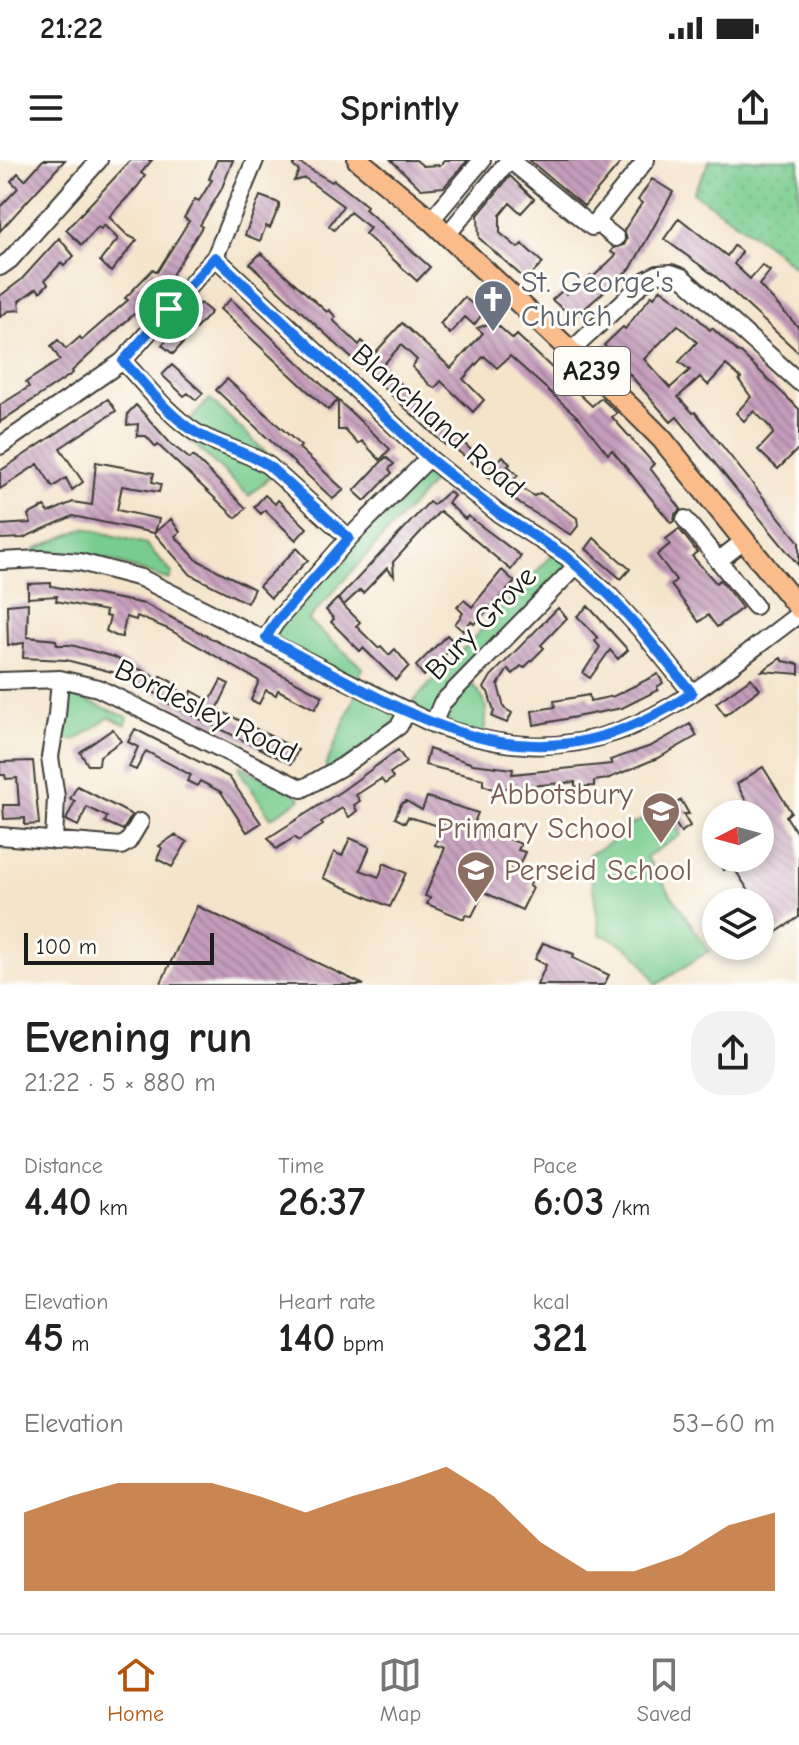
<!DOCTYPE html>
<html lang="en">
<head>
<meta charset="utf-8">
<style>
	:root { --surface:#fff; --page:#f2f2f2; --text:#222; --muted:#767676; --line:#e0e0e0; --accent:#b45309 }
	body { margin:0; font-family:"Comic Neue",sans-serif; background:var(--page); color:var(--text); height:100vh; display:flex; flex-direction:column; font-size:30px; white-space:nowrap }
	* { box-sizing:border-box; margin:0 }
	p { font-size:26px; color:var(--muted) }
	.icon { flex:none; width:44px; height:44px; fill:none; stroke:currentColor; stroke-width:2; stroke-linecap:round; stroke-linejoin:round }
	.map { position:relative; height:825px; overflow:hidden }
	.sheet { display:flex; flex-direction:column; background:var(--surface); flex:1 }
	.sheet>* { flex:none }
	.needle { width:52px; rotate:264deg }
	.fabs { position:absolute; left:702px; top:640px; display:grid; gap:16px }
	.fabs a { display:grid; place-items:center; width:72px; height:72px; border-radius:50%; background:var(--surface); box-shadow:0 4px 12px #0003; font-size:40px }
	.scale { position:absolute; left:24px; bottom:20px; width:190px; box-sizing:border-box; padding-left:8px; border:4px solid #1c1c1c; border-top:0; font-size:22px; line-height:28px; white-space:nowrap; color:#1c1c1c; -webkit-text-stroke:6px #fdfcf7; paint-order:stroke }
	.pin { position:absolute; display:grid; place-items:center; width:68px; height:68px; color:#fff; margin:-34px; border:4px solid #fff; border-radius:50%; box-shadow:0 2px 8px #0007 }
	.round { display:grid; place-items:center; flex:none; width:84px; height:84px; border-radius:32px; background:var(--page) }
	.summary { display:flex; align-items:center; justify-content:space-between; height:136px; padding:0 24px }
	h1 { font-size:44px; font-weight:800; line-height:60px }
	.metrics { display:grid; grid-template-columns:repeat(3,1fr); gap:12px; height:136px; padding:8px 24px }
	.metrics div { display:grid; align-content:center }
	.metrics b { font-size:40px; font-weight:800 }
	.metrics small { font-size:22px; font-weight:400 }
	.metrics p { font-size:22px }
	.chart { height:224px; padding:16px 24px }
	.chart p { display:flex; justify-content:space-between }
	.chart svg { width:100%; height:144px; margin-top:8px; fill:var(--accent); opacity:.7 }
	.status { display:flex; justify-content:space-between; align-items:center; height:56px; padding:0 40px; background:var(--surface); direction:ltr }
	.status svg { height:22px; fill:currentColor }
	header { display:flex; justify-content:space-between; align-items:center; height:104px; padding:0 24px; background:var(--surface); font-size:36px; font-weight:800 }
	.dock { display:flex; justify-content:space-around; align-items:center; height:112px; border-top:2px solid var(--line); background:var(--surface); font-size:22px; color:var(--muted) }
	.dock a { display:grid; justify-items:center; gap:4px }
	.dock .current { color:var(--accent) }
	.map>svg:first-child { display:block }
</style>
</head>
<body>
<div class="status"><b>21:22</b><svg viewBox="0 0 49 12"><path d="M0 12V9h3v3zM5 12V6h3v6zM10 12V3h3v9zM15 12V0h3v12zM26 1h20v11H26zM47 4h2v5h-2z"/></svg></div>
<header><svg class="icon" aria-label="menu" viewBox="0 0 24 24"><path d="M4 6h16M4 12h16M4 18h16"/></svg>Sprintly<svg class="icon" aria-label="share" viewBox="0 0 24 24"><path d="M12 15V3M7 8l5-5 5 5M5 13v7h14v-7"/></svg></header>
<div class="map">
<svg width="799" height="825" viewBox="0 0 799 825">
	<defs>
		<pattern id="park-dots" width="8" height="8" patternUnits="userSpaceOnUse" patternTransform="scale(2)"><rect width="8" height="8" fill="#78cc8f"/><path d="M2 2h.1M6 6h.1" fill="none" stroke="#67af7b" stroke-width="1.8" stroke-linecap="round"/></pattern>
		<pattern id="building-back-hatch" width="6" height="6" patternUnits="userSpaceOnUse" patternTransform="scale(2)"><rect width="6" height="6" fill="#c59dbc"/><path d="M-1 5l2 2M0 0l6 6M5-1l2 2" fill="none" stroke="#9f7f98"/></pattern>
	</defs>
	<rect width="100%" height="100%" fill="#fdfcf7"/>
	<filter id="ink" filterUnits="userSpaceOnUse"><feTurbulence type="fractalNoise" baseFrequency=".0125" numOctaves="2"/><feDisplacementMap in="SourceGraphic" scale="16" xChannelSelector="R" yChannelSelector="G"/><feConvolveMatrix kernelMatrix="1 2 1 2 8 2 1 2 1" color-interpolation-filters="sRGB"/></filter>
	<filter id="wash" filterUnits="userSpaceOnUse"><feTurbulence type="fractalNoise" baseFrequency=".006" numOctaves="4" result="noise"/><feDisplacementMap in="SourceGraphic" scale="32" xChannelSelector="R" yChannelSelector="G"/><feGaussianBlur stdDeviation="1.8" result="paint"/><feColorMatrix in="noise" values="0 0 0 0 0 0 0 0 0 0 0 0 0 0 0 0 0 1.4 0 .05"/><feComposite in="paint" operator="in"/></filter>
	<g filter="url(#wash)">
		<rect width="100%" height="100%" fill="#f4e4ca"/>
		<!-- grass -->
		<path fill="#78cc8f" stroke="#4a7456" stroke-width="2" d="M210,239l71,68 -32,29 -69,-65z
			M429,301l13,11 -134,148 55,48 -7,14 -86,-46z
			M85,368l61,16 26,29 -3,7 -53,-18 -36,-8 -45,-1v-4z
			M555,392l18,14 -108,111c22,21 26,31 17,61l-75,-30z
			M358,529l46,23 -7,12 -71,48v-7z
			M71,535l57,22 -2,8 -16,-8 -36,24 -16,-5 6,-39z
			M240,606l57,28 4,5 -30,19 -32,-48z
			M666,650l15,25 -35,22 63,94 -53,34c-17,-32 -23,-38 -56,-51l-12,-79 36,-20 -2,-7z"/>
		<!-- park -->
		<path fill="url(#park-dots)" stroke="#4a7456" stroke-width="2" d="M710,0h89v111l-33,-28 -73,-50z"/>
		<g id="blocks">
			<!-- building -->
			<path fill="url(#building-back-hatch)" fill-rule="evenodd" d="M43,0h22l-65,71v-24l18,-19 -7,-7 7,-8 7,7z
				M131,0h21l-11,13 4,3 -7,10 -29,31 18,18 10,5 -26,32 -11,-11 18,-22 -14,-14 -3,4 -3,-2 -16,18 -16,-15z
				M217,0h16l-12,30 -21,35 2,2 -30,48 -36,40 -2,-1 -62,57 1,2 -73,49v-17l29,-18 -3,-5 34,-22 -9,-14 7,-6 8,9 14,-12 2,3 46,-40 -3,-2 28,-29 4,3 32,-51 -5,-3 11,-19 4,2 13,-21 -3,-1z
				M391,0h25l7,6 18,-1 3,-5h24l-24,27 -23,2z
				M529,0h94l-39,46z
				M296,1l36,21 2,-2 33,26 -2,3 65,58 -13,14 -52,-47 5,-6 -20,-16 -16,18 -5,-4 14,-20 -38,-28 -11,3 5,-10 -6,-5z
				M510,16l24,23 -13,14 -11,-10 -10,12v18l18,15 4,-4 21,19 -17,17 -47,-42 -1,-23z
				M652,19l21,13 -37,67 -5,9 -57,50 -22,-18 11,-10 3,4 11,-12 3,3 11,-9 1,2 24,-23 -5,-3 2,-4 11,-3 3,-6 -3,-9 18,-27 -4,-3z
				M260,36l19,7v4l-9,21 -4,-2 -6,15 -15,-6z
				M679,58l48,38 7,-10 8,6 -8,12 16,15 12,-14 8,6 -11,14 40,43v25l-84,-77 -51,-37z
				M59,78l15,18 -10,10 -3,-3 -16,17 3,4 -8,8 -3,-4 -18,13 1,9 -12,1 -8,6v-21l21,-16z
				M261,93l66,59 2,-2 7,7 -3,3 26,25 3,-4 13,12 27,-30 49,45 32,-35 -6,-5 17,-6 19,17 4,-4 75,71 9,-8 16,15 -5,4 42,47 -4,4 31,41 -6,5 -1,7 -3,2 -59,-73 -4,4 -28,-35 -70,-63 -13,12 -13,-12 -21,23 21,21 -11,12 -32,-31 -6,7 -5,-3 -18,-18 5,-7 -16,-15 -19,21 102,96 -5,6 -32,-26 -2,3 -195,-181z
				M661,129l26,19 23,22 2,-2 27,25h2l58,56v39l-21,21 -20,-19 15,-16 -2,-6 -17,-17 -10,10 -8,-8 15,-16 -12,-17 2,-2 -15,-13 -18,20 -8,-8 -22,20 15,16 2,-1 104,130v24l-122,-149 -6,5 -67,-77 19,-18 2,2 27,-34 2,2zM678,165l19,17 -18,20 11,8 -20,18 -26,-29z
				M464,137l19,16 -9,12 -9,-8 -15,17 -10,-10z
				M231,139l107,101 -10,10 -108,-101z
				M200,143l11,9 -38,42 -11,-9z
				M172,205l31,28 -7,7 -8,-7 -4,3 -22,-21z
				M227,219l74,67 -2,2 45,42 -11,9 -117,-109z
				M108,239l8,12 -56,37 23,34 -11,8 -6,-12 -13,9 -15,-23 -38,25v-18z
				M338,240l52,49 -10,11 -18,-19 -4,3 -13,-14h-7z
				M136,245l35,39 19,15 3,-3 53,52 -10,10 -78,-73 -2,2 -10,-11h-9l1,-12 -11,1 1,-12z
				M503,296l7,8 -2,2 10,9 -6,7 22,14 6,-3 37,25 1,8 -7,9 -51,-31 -35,-30z
				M386,297l8,7 -5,5 3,4 -27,28 -11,-10z
				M96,302l58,11 -2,9 9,2 -2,8 -37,-6 -5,24 42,9 -4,13 16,-13 9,13 -5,4 22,24 57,29 -7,14 -56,-28 -37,-42 -81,-17 -50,22 -23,1v-14l31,-2 -3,-8 17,-9 3,7 25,-11 19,3z
				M449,331l5,5 -6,7 17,16 3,-3 53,40 -10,14 -71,-59 -47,51 1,14 -7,-8 -24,25 -3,-3 -16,15 -6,-6 91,-97 4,3z
				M265,335l10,9 3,-4 29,28 -11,12 -31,-30 -4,4 -7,-7z
				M679,369l18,23 -5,4 24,27 4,-3 22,28 -25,19 -9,-12 -9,7 -28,-37 5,-5 -19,-25 13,-11 -4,-5z
				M594,378l36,31 -9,10 -35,-30z
				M297,388l11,12 -37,38 -12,-12z
				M502,410l13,12 -41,42 -3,-3 -8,10 -8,-7 8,-11 -6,-6 7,-7 8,7z
				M51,423v3l94,18 178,92 -8,13 -37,-19 -2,5 -10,-5 -7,14 -8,-4 8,-19 -91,-52 -31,-13 -1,4 -10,-3 -4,20 -6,-1 -10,-5 4,-14 -5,-1 1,-5 -50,-10 1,-5 -29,2v-14z
				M337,439l23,23 -4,4 22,22 3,-2 8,9 6,-6 14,17 -13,14 -33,-32 -3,3 -29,-29 3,-3 -8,-9z
				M28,443l-1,34 29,3 1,5h14l43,12 46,22 1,-3 11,6 -2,4 20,10 2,-5 18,10 11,-21 8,4 -12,25 81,41 -7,14 -127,-63 2,-3 -51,-23 1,-2 -50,-13 -43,-2 1,-15 -16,2 -1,-40z
				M588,446l40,44 -10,9 -8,-9 -20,28 -7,-5 17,-26 -5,-6 3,-3 -21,-22z
				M558,448l9,10 -26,27 3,3 -20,20 -3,-2 -8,8 -5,-5 -10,16 6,23 8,5 -5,10 -15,-6 2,-6 -6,-19 -4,-4 7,-12z
				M447,475l9,9 -32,32 -8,-10z
				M781,498l2,3 16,3v10l-37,-3z
				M658,514l5,9 -6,4 1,3 -36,18 -88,17 -2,-14 23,-4 -1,-6 35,-6 1,6 24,-5z
				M751,518l9,11 -35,26 -9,-12z
				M690,564l7,12 -37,21 -53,22 -13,2v5l-19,1v-5l-82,7 -10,-4v-6l-58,-14 4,-16 44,15 40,5 -1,5 100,-10 -2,-4 41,-14z
				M113,569l8,12 -21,15 -1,9h-11l-8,-13z
				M135,569l94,48 32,46 -14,9 -26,-40 -21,-11 -3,5 -10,-5 4,-6 -45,-24 -10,19 -7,-3 9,-20 -10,-5z
				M398,590l8,12 -16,11 3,5 -8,6 -4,-5 -25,16 4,6 -6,4 3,6 -8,6 -7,-9 -21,14 2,3 -25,16 -3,-4 -19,12 -8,-11 75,-48z
				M33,601l6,63 -14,1v-7l-21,1 -1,-14h16l-2,-27 -11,1 -1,-4h-5v-13z
				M763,607l28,45 -5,4 13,21v80l-24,16 -15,-24v-7h-4l-24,-37 -8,5 -5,-9 5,-3h36v-44h-32l19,-11 -10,-19z
				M77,626l55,29 -9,15 -18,-8 2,-5 -20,-10 -9,19 -12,-6 9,-19 -5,-2z
				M427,637l51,16 -5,12 48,19 -3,6 7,2 -6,13 17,7 -7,14 4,2 -11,22 -38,-18 -12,24 -7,-1 -1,4 -37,-15 3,-6 -5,-2 20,-48 -10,-3 7,-18 -34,-10 -3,6 -10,-5 6,-14 5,-3 16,9z
				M681,640l8,14h-6l7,12 -9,6 -12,-18h-7z
				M175,675l12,7 -15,25 -15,-8 5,-11 -3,-2z
				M350,678l20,9 -10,23 19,7 5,-14 22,10 -16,34 -67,-29 11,-26 8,4z
				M197,746l167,79h-204z
				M543,783l31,11 -1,4 36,17 -5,10h-67l9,-20 -11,-6z"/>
		</g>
	</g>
	<g filter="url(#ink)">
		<use href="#blocks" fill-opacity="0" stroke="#3c3a36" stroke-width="2"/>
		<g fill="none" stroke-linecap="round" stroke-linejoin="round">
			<!-- minor casing -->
			<g stroke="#3c3a36" stroke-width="20">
				<path id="minor" d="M510,0l82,67 54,-67
					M431,60l51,-60
					M596,62l20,16
					M447,75l62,-75
					M215,97l214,201 69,55 69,44 42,38 31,34 52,64
					M0,107l10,-7 89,-100
					M571,191l75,-71 12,-6 13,-1 11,4 117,105
					M123,201c23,24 44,53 72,71 23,14 51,19 74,34l80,72
					M0,286l123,-85 92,-104 40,-97
					M685,359l70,87
					M0,401l41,-2 39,3 61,16 292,146c162,61 244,-18 366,-110
					M718,401l27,-21
					M266,478l9,-15 74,-85 80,-80
					M0,521l60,-2 38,9 204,101 41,-23 56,-40 9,-16
					M433,564l9,-21 134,-137
					M0,676l121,10 7,-4 12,-20
					M54,681l2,-44 -6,-40 7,-42 3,-36"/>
			</g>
			<!-- major casing -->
			<g stroke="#3c3a36" stroke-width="24">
				<path id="major" d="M358,0l73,60 199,187 32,32 137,169"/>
			</g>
			<!-- minor -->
			<use href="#minor" stroke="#fff" stroke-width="16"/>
			<!-- major -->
			<use href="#major" stroke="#f9bc8a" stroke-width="20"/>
		</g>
	</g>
	<g fill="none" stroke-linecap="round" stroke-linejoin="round" filter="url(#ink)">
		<!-- route casing -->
		<g stroke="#fff" stroke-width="16">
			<path id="route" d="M215,97l214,201 69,55 69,44 42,38 31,34 52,64c-165,110 -274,24 -426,-55l9,-15 74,-85 -80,-72c-23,-15 -51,-20 -74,-34 -28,-18 -49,-47 -72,-71z"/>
		</g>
		<!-- route -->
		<use href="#route" stroke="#1a73e8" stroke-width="10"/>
	</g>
	<!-- icons -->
	<defs>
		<g id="church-pin" transform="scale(2)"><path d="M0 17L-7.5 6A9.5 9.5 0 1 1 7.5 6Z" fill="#6b7280" stroke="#fdfcf7"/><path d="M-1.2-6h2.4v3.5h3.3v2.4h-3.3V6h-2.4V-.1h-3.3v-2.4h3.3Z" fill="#fff"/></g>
		<g id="school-pin" transform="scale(2)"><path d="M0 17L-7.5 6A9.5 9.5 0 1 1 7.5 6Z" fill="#8d6e63" stroke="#fdfcf7"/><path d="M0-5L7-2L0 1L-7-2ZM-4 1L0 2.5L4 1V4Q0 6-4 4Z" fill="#fff"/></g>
	</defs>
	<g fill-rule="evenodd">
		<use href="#church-pin" x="493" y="139"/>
		<use href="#school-pin" x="661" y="651"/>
		<use href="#school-pin" x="476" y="710"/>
	</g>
	<g text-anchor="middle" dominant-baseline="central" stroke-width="6" stroke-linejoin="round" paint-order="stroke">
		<!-- shield labels -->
		<rect fill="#fdfcf7" stroke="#605f5e" stroke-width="2" x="554" y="187" width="76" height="48" rx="6"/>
		<g font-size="28" font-weight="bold" fill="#1c1c1c">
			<text x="592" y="211">A239</text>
		</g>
		<!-- worship labels -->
		<g font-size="30" fill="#5b616d" stroke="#fdfcf7" text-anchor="start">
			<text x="521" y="122">St. George's<tspan x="521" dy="34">Church</tspan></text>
		</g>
		<!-- street labels -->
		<g font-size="30" fill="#1c1c1c" stroke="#fdfcf7">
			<text transform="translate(438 261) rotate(41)">Blanchland Road</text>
			<text transform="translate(481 463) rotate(-46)">Bury Grove</text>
			<text transform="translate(206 551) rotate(26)">Bordesley Road</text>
		</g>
		<!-- education labels -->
		<g font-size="30" fill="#785e54" stroke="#fdfcf7" text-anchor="end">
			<text x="633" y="634">Abbotsbury<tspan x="633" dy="34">Primary School</tspan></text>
			<text x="504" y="710" text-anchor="start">Perseid School</text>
		</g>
	</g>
</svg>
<div class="fabs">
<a><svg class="needle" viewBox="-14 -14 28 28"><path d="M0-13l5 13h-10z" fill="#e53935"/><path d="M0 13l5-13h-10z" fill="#767676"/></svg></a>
<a><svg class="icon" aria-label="layers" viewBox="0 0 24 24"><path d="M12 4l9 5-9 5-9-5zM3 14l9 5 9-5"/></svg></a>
</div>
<div class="scale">100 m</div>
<div class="pin" style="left:169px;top:149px;background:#1e9e55"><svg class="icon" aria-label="arrive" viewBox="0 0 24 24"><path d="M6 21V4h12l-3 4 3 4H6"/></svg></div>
</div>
<section class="sheet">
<div class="summary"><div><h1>Evening run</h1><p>21:22 · 5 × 880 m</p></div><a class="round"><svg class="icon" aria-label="share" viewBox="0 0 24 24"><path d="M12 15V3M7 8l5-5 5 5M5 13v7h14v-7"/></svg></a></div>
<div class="metrics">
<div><p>Distance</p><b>4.40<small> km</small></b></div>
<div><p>Time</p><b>26:37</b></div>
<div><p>Pace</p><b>6:03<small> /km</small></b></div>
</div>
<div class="metrics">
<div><p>Elevation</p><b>45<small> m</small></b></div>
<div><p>Heart rate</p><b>140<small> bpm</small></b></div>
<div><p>kcal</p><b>321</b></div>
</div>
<div class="chart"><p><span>Elevation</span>53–60 m</p>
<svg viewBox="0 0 160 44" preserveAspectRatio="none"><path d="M0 44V20L10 15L20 11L30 11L40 11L50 15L60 20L70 15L80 11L90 6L100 15L110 29L120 38L130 38L140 33L150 24L160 20V44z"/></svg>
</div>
</section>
<nav class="dock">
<a class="current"><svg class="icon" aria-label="home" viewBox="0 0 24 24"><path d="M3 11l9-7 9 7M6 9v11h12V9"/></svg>Home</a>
<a><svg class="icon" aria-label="map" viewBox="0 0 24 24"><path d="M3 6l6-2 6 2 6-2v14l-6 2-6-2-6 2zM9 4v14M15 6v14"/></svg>Map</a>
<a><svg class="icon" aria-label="saved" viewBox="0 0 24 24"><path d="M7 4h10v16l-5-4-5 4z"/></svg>Saved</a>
</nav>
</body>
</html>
